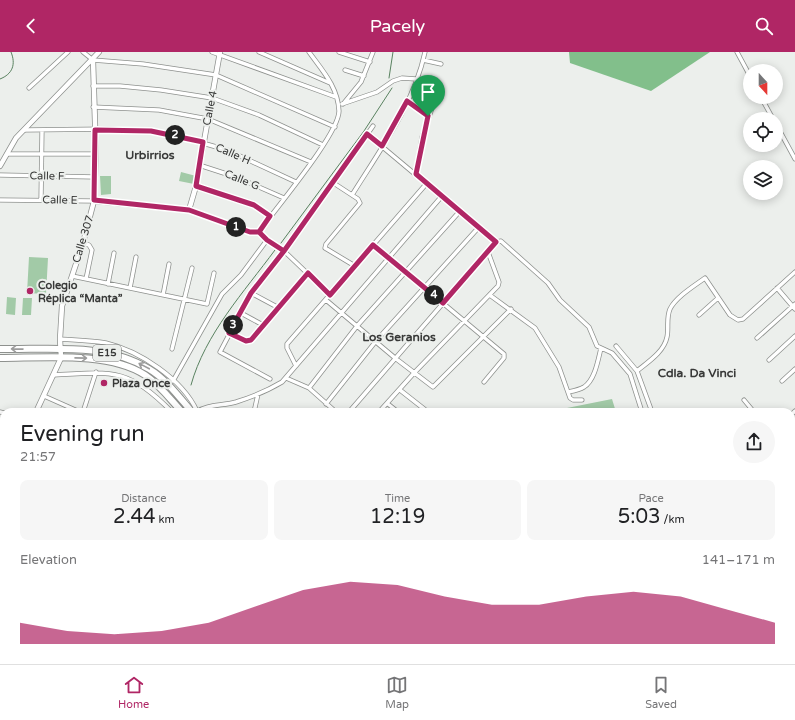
<!DOCTYPE html>
<html lang="en">
<head>
<meta charset="utf-8">
<style>
	:root { --surface:#fff; --page:#f6f6f6; --text:#202124; --muted:#757577; --line:#e0e0e0; --accent:#b02665 }
	body { margin:0; font-family:"Varela Round",sans-serif; background:var(--page); color:var(--text); height:100vh; display:flex; flex-direction:column; font-size:15px; white-space:nowrap }
	* { box-sizing:border-box; margin:0 }
	p { font-size:13px; color:var(--muted) }
	.icon { flex:none; width:22px; height:22px; fill:none; stroke:currentColor; stroke-width:2; stroke-linecap:round; stroke-linejoin:round }
	.map { position:relative; flex:1; overflow:hidden }
	.panel { position:absolute; left:0px; top:356px; width:795px; height:256px; display:flex; flex-direction:column; background:var(--surface); border-radius:12px 12px 0 0; box-shadow:0 2px 10px #0003 }
	.panel>* { flex:none }
	.needle { width:26px; rotate:159deg }
	.fabs { position:absolute; left:743px; top:12px; display:grid; gap:8px }
	.fabs a { display:grid; place-items:center; width:40px; height:40px; border-radius:50%; background:var(--surface); box-shadow:0 2px 10px #0003; font-size:20px }
	.pin { position:absolute; display:grid; place-items:center; width:34px; height:34px; color:#fff; margin:-41px -17px; border-radius:50% 50% 50% 0; rotate:-45deg; box-shadow:0 0 4px #0007 }
	.pin .icon { rotate:45deg }
	.km { position:absolute; width:20px; height:20px; margin:-10px; border-radius:50%; background:#222; color:#fff; font-size:11px; line-height:20px; text-align:center }
	.round { display:grid; place-items:center; flex:none; width:42px; height:42px; border-radius:21px; background:var(--page) }
	.headline { display:flex; align-items:center; justify-content:space-between; height:68px; padding:0 20px }
	h1 { font-size:22px; font-weight:600; line-height:30px }
	.metrics { display:grid; grid-template-columns:repeat(3,1fr); gap:6px; height:68px; padding:4px 20px }
	.metrics div { display:grid; align-content:center; border-radius:8px; background:var(--page); text-align:center }
	.metrics b { font-size:20px; font-weight:600 }
	.metrics small { font-size:11px; font-weight:400 }
	.metrics p { font-size:11px }
	.chart { height:112px; padding:8px 20px }
	.chart p { display:flex; justify-content:space-between }
	.chart svg { width:100%; height:72px; margin-top:4px; fill:var(--accent); opacity:.7 }
	header { display:flex; justify-content:space-between; align-items:center; height:52px; padding:0 20px; background:var(--accent); color:#fff; font-size:18px; font-weight:600 }
	.dock { display:flex; justify-content:space-around; align-items:center; height:56px; border-top:1px solid var(--line); background:var(--surface); font-size:11px; color:var(--muted) }
	.dock a { display:grid; justify-items:center; gap:2px }
	.dock .on { color:var(--accent) }
	.map>svg:first-child { display:block }
</style>
</head>
<body>
<header><svg class="icon" aria-label="back" viewBox="0 0 24 24"><path d="M15 5l-7 7 7 7"/></svg>Pacely<svg class="icon" aria-label="search" viewBox="0 0 24 24"><circle cx="10" cy="10" r="6"/><path d="M15 15l6 6"/></svg></header>
<div class="map">
<svg width="795" height="612" viewBox="0 0 795 612">
	<rect width="100%" height="100%" fill="#ecefec"/>
	<!-- green -->
	<path fill="#a2caa7" d="M181,120l15,4 -2,8 -15,-3z
		M100,124h11v18l-10,1z
		M29,205l19,1 -2,36 -19,-1z
		M7,245l9,1 -1,17 -9,-1z
		M23,246h9l-1,17h-9z
		M612,347l4,13h-63l-1,-1z"/>
	<!-- forest -->
	<path fill="#82bf8b" d="M569,0h141l-59,39 -81,-28z"/>
	<g fill="none" stroke-linecap="round" stroke-linejoin="round">
		<!-- stream -->
		<path stroke="#598260" stroke-width="1" d="M389,26l4,-26
			M0,27c13,-5 16,-15 11,-27
			M281,191l83,-112 28,-43
			M191,333c14,-51 53,-93 84,-135
			M68,612l1,-4"/>
		<!-- minor casing -->
		<g stroke="#8e918e" stroke-width="5">
			<path id="minor" d="M83,0l10,8 50,4 73,11 119,52
				M212,0l124,45
				M259,0l71,31
				M339,0l31,10
				M737,0l13,24
				M423,8l18,4
				M345,18l19,6
				M93,34h27l41,4 51,8 47,17 64,30
				M29,36l39,-36
				M761,45l12,22
				M407,49l21,15
				M342,52l35,-12 16,-11 9,-3 14,1 19,10 2,5 -15,43 -6,37
				M343,52l18,-22 12,-30
				M93,55l66,3 49,9 103,43
				M776,72l19,35
				M24,78l83,-1 44,2 20,3 56,16 69,32
				M7,102h89
				M199,113l37,12 48,21
				M0,123l95,2
				M332,130l26,17 2,4 -34,41 -1,4 30,18
				M196,134l58,19 16,11
				M352,143c28,-45 62,-91 73,-143
				M0,148l94,1
				M41,148l1,-70
				M189,158l61,22h9
				M259,180c16,-23 80,-98 80,-121 -1,-24 -17,-41 -30,-59
				M259,180l8,8 17,11 46,44
				M496,190l5,-1 47,42 12,17 29,27 8,19 15,7 18,21 12,38
				M83,191l6,2 3,5 -6,29
				M373,193l131,109v4l-20,24
				M72,224l135,28 7,-31
				M108,232l6,-31
				M130,236l6,-31
				M777,236l18,21
				M251,241l28,15
				M163,243l6,-31
				M491,244l44,32 24,39 11,31 3,2h9
				M326,248l69,58 38,29 78,-78
				M239,260l24,13
				M699,263l19,-17
				M229,281l17,8 5,-1 57,-67
				M757,286l38,-34
				M60,287c15,1 31,1 46,4 34,8 76,36 91,68
				M616,294l21,25 15,41
				M172,297l20,-81
				M769,308l26,-24
				M296,314l-9,-18v-4l140,-161
				M637,319c11,-9 27,-19 30,-34 2,-9 -1,-19 3,-28 6,-12 24,-23 35,-31l25,37 8,5 5,-1 52,-47
				M54,323c59,-4 74,-7 118,37
				M286,326l23,10 27,24
				M270,327l-50,-27 31,-59 33,-42 89,-125
				M173,329l49,-87 19,-19 26,-35
				M782,329l13,-12
				M309,336l48,-62 103,-115
				M400,338l28,22
				M568,340c5,-1 11,-2 16,-5 11,-7 14,-27 17,-39
				M44,344l36,16
				M744,348l10,12
				M326,352l50,-63 103,-114
				M388,352l10,8
				M0,360l4,1
				M83,360l13,-40
				M196,360c12,-8 26,-6 40,-10 16,-5 31,-11 46,-20l160,-186
				M254,360l4,-18
				M349,360l147,-170 -129,-108
				M379,360l35,-39 84,-87 1,-4 -11,-30
				M791,363l4,-4
				M791,374l4,4
				M0,377l4,2
				M791,380l4,4
				M0,401l4,3
				M791,413l4,-3
				M791,429l4,-2
				M0,454l4,3
				M791,493l4,-3
				M0,502l4,3
				M0,521l4,-5
				M1,554l3,-4
				M791,572l4,-2
				M0,591l4,-6
				M0,606l7,6
				M226,608l6,1v-1
				M460,608l1,4
				M629,608l11,4
				M721,608l3,4
				M125,610l34,2
				M162,612l1,-4
				M189,612l3,-4
				M411,612l13,-4
				M503,612l5,-4
				M561,612l6,-4
				M615,612l2,-4
				M657,612l7,-4"/>
		</g>
		<!-- tertiary casing -->
		<g stroke="#8e918e" stroke-width="6">
			<path id="tertiary" d="M0,114l16,-28 83,-86
				M94,149l95,9 7,-24 24,-134
				M36,360l25,-54 -1,-19 2,-33 21,-63 11,-42 2,-47 -3,-94
				M0,428l4,-7
				M324,612l3,-4"/>
		</g>
		<!-- trunk casing -->
		<g stroke="#8e918e" stroke-width="8">
			<path id="trunk" d="M0,297c49,1 105,-7 149,20 17,10 30,28 43,43
				M0,306c42,0 109,-7 145,17 15,10 25,24 37,37
				M791,515h4
				M791,522h4"/>
		</g>
		<!-- minor -->
		<use href="#minor" stroke="#fff" stroke-width="3.5"/>
		<!-- tertiary -->
		<use href="#tertiary" stroke="#fff" stroke-width="4.5"/>
		<!-- trunk -->
		<use href="#trunk" stroke="#fff" stroke-width="6"/>
	</g>
	<!-- one-way arrows -->
	<defs><path id="oneway-shaft" d="M-6 0H5M1.5-3L5.5 0L1.5 3" fill="none" stroke-width="1.6" stroke-linecap="round" stroke-linejoin="round"/></defs>
	<g stroke="#9c9c9c">
		<use href="#oneway-shaft" transform="translate(17 297) rotate(-179)"/>
		<use href="#oneway-shaft" transform="translate(81 306) rotate(1)"/>
		<use href="#oneway-shaft" transform="translate(144 314) rotate(-152)"/>
	</g>
	<g fill="none" stroke-linecap="round" stroke-linejoin="round">
		<!-- route casing -->
		<g stroke="#fff" stroke-width="8">
			<path id="route" d="M428,64l-21,-15 -25,45 -15,-12 -83,117 -17,-11 -8,-8h-9l-61,-22 -95,-10 1,-70 56,1 52,11 -7,44 58,19 16,11 -11,16 8,8 17,11 -33,42 -22,40 17,8 5,-1 57,-67 22,22 43,-50 70,58 53,-61 -80,-68 12,-58"/>
		</g>
		<!-- route -->
		<use href="#route" stroke="#b02665" stroke-width="5"/>
	</g>
	<!-- markers -->
	<g fill="#b02665" stroke="#ecefec" stroke-width="1.5">
		<circle cx="30" cy="239" r="4"/>
		<circle cx="104" cy="331" r="4"/>
	</g>
	<g text-anchor="middle" dominant-baseline="central" stroke-width="4" stroke-linejoin="round" paint-order="stroke">
		<!-- shield labels -->
		<rect fill="#ecefec" stroke="#6e706e" stroke-width="1" x="93" y="293" width="28" height="16" rx="3"/>
		<g font-size="10" font-weight="bold" fill="#383938">
			<text x="107" y="301">E15</text>
		</g>
		<!-- street labels -->
		<g font-size="11" fill="#383938" stroke="#ecefec">
			<text transform="translate(210 56) rotate(-79)">Calle 4</text>
			<text transform="translate(233 102) rotate(23)">Calle H</text>
			<text transform="translate(47 124) rotate(1)">Calle F</text>
			<text transform="translate(242 128) rotate(22)">Calle G</text>
			<text transform="translate(60 148) rotate(1)">Calle E</text>
			<text transform="translate(83 187) rotate(-73)">Calle 307</text>
		</g>
		<!-- poi labels -->
		<g font-size="11" font-weight="bold" fill="#383938" stroke="#ecefec" text-anchor="start">
			<text x="38" y="233">Colegio<tspan x="38" dy="13">Réplica “Manta”</tspan></text>
			<text x="112" y="331">Plaza Once</text>
		</g>
		<!-- neighbourhood labels -->
		<g font-size="12" font-weight="bold" fill="#383938" stroke="#ecefec">
			<text x="150" y="103">Urbirrios</text>
			<text x="399" y="285">Los Geranios</text>
			<text x="697" y="321">Cdla. Da Vinci</text>
		</g>
	</g>
</svg>
<div class="fabs">
<a><svg class="needle" viewBox="-14 -14 28 28"><path d="M0-13l5 13h-10z" fill="#e53935"/><path d="M0 13l5-13h-10z" fill="#757577"/></svg></a>
<a><svg class="icon" aria-label="locate" viewBox="0 0 24 24"><circle cx="12" cy="12" r="6"/><path d="M12 2v4M12 18v4M2 12h4M18 12h4"/></svg></a>
<a><svg class="icon" aria-label="layers" viewBox="0 0 24 24"><path d="M12 4l9 5-9 5-9-5zM3 14l9 5 9-5"/></svg></a>
</div>
<div class="pin" style="left:428px;top:64px;background:#1e9e55"><svg class="icon" aria-label="arrive" viewBox="0 0 24 24"><path d="M6 21V4h12l-3 4 3 4H6"/></svg></div>
<b class="km" style="left:236px;top:175px">1</b>
<b class="km" style="left:175px;top:83px">2</b>
<b class="km" style="left:233px;top:273px">3</b>
<b class="km" style="left:434px;top:243px">4</b>
<section class="panel">
<div class="headline"><div><h1>Evening run</h1><p>21:57</p></div><a class="round"><svg class="icon" aria-label="share" viewBox="0 0 24 24"><path d="M12 15V3M7 8l5-5 5 5M5 13v7h14v-7"/></svg></a></div>
<div class="metrics">
<div><p>Distance</p><b>2.44<small> km</small></b></div>
<div><p>Time</p><b>12:19</b></div>
<div><p>Pace</p><b>5:03<small> /km</small></b></div>
</div>
<div class="chart"><p><span>Elevation</span>141–171 m</p>
<svg viewBox="0 0 160 44" preserveAspectRatio="none"><path d="M0 44V31L10 36L20 38L30 36L40 31L50 21L60 11L70 6L80 8L90 15L100 20L110 20L120 15L130 12L140 15L150 23L160 31V44z"/></svg>
</div>
</section>
</div>
<nav class="dock">
<a class="on"><svg class="icon" aria-label="home" viewBox="0 0 24 24"><path d="M3 11l9-7 9 7M6 9v11h12V9"/></svg>Home</a>
<a><svg class="icon" aria-label="map" viewBox="0 0 24 24"><path d="M3 6l6-2 6 2 6-2v14l-6 2-6-2-6 2zM9 4v14M15 6v14"/></svg>Map</a>
<a><svg class="icon" aria-label="saved" viewBox="0 0 24 24"><path d="M7 4h10v16l-5-4-5 4z"/></svg>Saved</a>
</nav>
</body>
</html>
